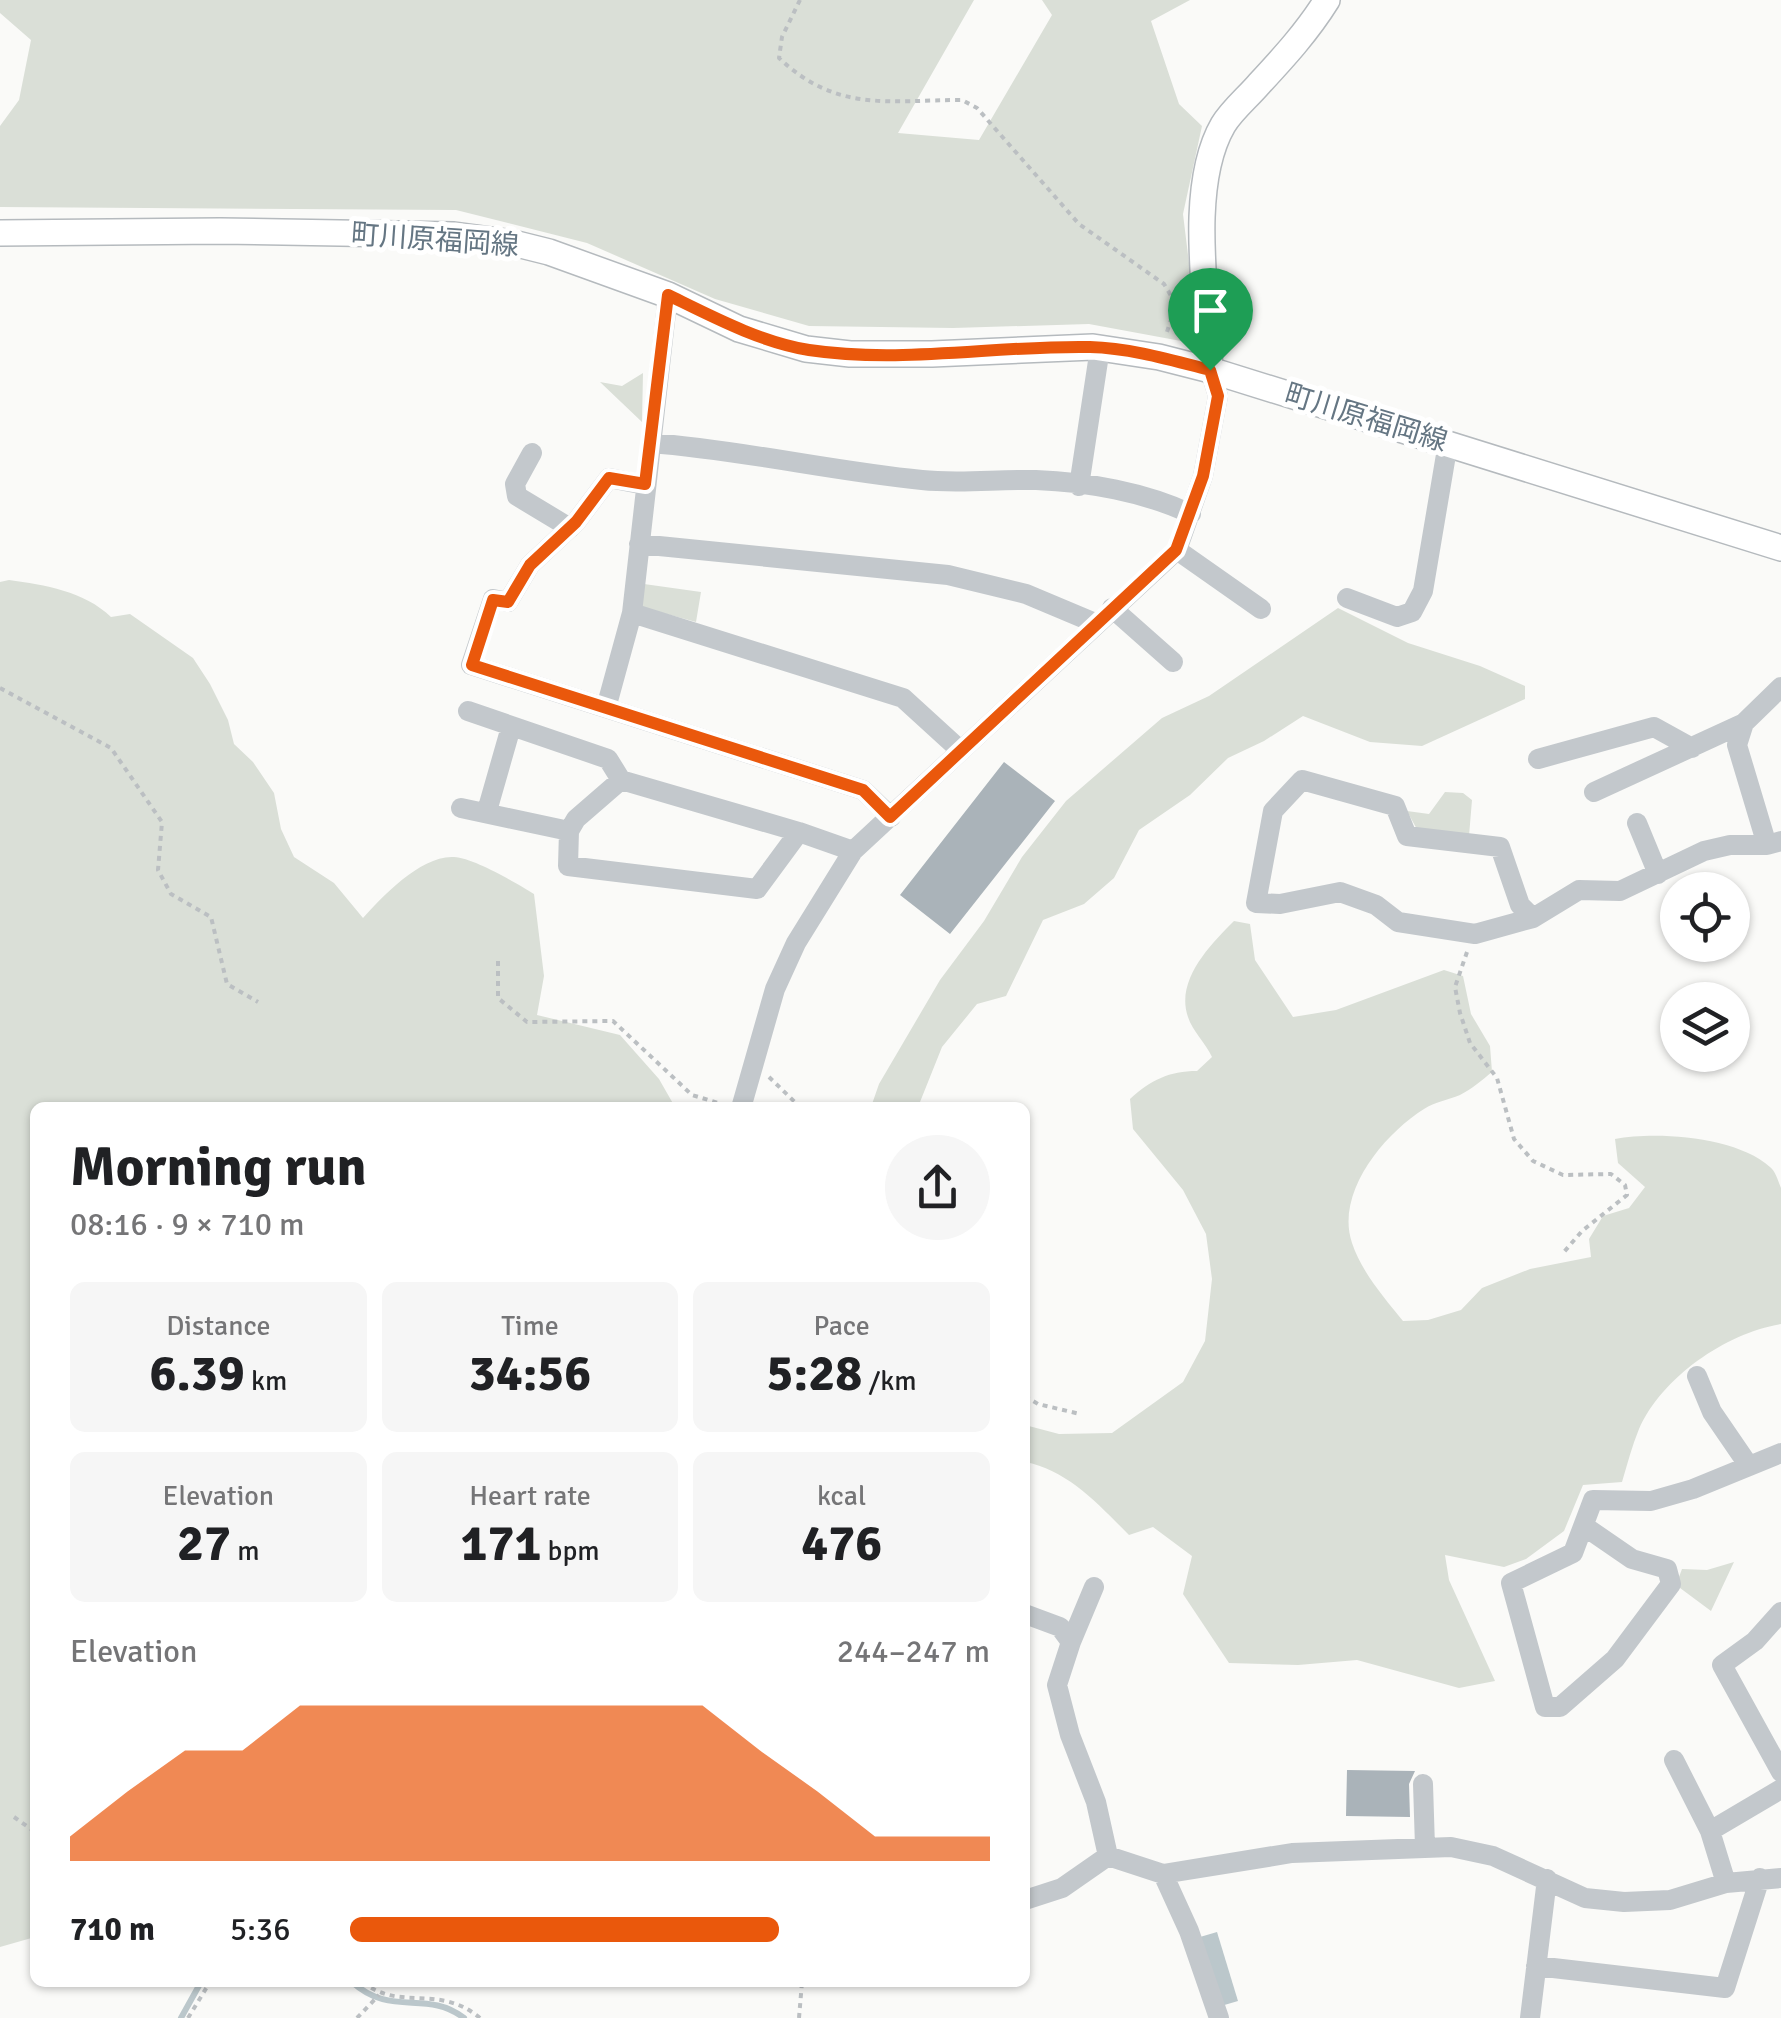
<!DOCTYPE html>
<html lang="en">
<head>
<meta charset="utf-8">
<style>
	:root { --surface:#fff; --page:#f6f6f6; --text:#202124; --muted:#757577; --accent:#ea580c }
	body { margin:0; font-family:Signika,"Noto Sans JP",sans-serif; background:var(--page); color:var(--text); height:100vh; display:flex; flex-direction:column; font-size:38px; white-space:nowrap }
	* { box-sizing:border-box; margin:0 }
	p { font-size:32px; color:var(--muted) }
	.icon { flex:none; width:55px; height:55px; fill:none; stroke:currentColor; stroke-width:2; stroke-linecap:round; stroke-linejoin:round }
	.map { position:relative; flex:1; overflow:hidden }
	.sheet { position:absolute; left:30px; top:1102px; width:1000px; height:885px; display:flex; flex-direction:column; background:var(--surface); border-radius:15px; box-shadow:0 2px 8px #0004 }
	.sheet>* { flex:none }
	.buttons { position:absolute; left:1660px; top:872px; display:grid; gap:20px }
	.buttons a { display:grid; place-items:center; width:90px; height:90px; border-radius:50%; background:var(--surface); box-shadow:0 2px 8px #0004; font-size:50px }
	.pin { position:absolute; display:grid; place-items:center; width:85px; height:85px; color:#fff; margin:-102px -42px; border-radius:50% 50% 50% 0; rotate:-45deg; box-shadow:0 0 10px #0007 }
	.pin .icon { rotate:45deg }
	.round { display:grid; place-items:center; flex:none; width:105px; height:105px; border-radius:52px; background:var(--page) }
	.summary { display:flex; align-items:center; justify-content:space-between; height:170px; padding:0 40px }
	h1 { font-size:55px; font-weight:800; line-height:75px }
	.metrics { display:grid; grid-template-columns:repeat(3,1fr); gap:15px; height:170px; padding:10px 40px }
	.metrics div { display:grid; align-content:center; border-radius:15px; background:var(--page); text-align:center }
	.metrics b { font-size:50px; font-weight:800 }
	.metrics small { font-size:28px; font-weight:400 }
	.metrics p { font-size:28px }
	.chart { height:280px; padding:20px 40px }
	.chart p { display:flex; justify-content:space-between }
	.chart svg { width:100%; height:180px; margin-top:10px; fill:var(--accent); opacity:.7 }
	ul { padding:0 40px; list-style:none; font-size:32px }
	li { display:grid; grid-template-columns:160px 120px 1fr; align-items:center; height:75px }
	li i { height:25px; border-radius:12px; background:var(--accent) }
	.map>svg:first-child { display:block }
</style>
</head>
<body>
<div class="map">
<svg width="1781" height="2018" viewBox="0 0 1781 2018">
	<rect width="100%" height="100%" fill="#fafaf8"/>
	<!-- green -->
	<path fill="#dadfd7" d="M0,0h974l-76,133 81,7 73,-125 -10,-15h148l-39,21 28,83 23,22 -19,88 10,82 -12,45 -92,-17 -136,4 -144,-2 -94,-27 -128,-56 -131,-33 -456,-3v-81l19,-26 12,-60 -31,-27z
		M643,373l-1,49 -42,-40 22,4z
		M9,580c36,5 75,11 102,37l19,-3 63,44 17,26 18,36 6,24 19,18 21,31 7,36 13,28 40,26 29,35c19,-21 58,-63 91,-61 20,1 62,26 80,37l10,82 -7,39 83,20 39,44 16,28 -640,1v829l-35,10v-1365z
		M644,584l57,8 -5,30 -55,-15z
		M1338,608l70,35 72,23 45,20v13l-103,47 -52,-4 -67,-26 -39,25 -36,17 -38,37 -51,35 -25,48 -30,26 -41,16 -37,76 -29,8 -35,43 -24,60h-47l8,-23 61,-104 44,-59 38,-64 44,-56 96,-83 47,-22z
		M1445,792l18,1 9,7 -3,36 -50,-3 -12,-22 22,3z
		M1234,921l16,3 5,36 38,57 43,-7 108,-40 19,6 8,38 19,32 2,26c-10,8 -20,17 -32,23 -12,5 -25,7 -36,14 -40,25 -89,84 -72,134 9,28 33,56 51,78l25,-1 33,-10 21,-22 48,-19 61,-12 -2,-18 14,-23 26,-8 16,-21 -27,-24 -3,-24c43,-8 122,-2 155,28 6,5 8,14 11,21v136c-55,9 -119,53 -142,105 -7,17 -12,36 -17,53l-39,3 -19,46 -38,28 -22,8 -59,-12 4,25 46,101 -36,7 -102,-28 -59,5 -69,-2 -46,-69 9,-38 -39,-29 -24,8c-30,-30 -61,-65 -104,-73v-37l34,9 53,-1 71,-51 22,-41 7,-62 -6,-45 -23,-44 -50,-61 -3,-30c21,-19 39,-28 67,-28l15,-14c-6,-13 -20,-27 -24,-40 -13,-37 23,-73 46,-96z
		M1734,1562l-23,49 -35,-26 6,-16 25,1z"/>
	<!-- water -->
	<path fill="#bbc7cb" d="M1217,1932l21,69 -17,5 -21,-69z"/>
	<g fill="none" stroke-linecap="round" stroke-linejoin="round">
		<!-- stream -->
		<path stroke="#bbc7cb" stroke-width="6" d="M352,1982c40,36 74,7 112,36
			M181,2018l20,-36"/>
	</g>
	<!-- building -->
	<path fill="#aab3b9" d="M1004,762l51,39 -105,133 -50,-39z
		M1347,1770l68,1 -6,13 1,33 -64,-1z"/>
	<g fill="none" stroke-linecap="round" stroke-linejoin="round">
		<!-- major casing -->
		<g stroke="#b5babe" stroke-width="28">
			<path id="major" d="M0,233l220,-2 234,4 59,8 36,9 119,43 71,34 67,20 44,5h82l161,-7 66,10 51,13 571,178
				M1210,370c-3,-71 -23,-183 13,-245 9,-15 25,-28 36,-41 25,-27 48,-52 68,-84"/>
		</g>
		<!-- path -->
		<path stroke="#bbbfc2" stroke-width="4" stroke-dasharray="5 5" stroke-linecap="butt" d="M800,0l-18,37 -3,21c58,55 110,42 183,42l15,8 102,116 85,60 12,20 -10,31
			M0,688l111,60 51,74 -4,48 13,24 40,23 16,67 31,18
			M1467,952l-12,35 5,26 10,30 27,35 17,61 19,22 30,14 48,-1 14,11 2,10 -45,36 -18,21
			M498,961v37l29,24 86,-1 79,74 33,10
			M769,1077l32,31
			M1025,1396l13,8 42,10
			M14,1817l21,15
			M363,1982c36,30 75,1 117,36
			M188,2018l22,-36
			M357,2018l22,-23
			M799,2018l3,-36"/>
		<!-- minor -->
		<path stroke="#c3c8cc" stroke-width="20" d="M668,295l-36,318 271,85 57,52
			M651,443c91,7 180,28 271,37 37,4 76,-1 114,0 51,2 109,12 155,34
			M532,453l-17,31 2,12 53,32
			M645,485l-36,-7 -33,44 -46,43 -22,37 -15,-3 -22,66 392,125 28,27
			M1079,486l21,-138
			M639,544l309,31 78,19 69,29
			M1177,550l84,59
			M1347,598l50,19 15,-5 11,-21 25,-148
			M1112,608l61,54
			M1781,687l-37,36 -7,22 30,100 14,-4
			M606,708l26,-95
			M468,711l140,48 13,21 178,52 54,19
			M1538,759l116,-32 38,21
			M621,780l-45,39 -7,12 -1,35 189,23 42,-57
			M1594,792l150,-69
			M461,808l108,23
			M487,811l24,-84
			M1637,823l21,51
			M1533,918l-13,-13 -20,-58 -93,-11 -12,-30 -93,-26 -29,31 -17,92 24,1 60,-12 36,13 22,17 77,12 58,-16 46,-28 41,1 84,-40 26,-6h37
			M741,1108l34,-119 21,-46 57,-92 324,-301 26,-74 15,-80 -8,-26
			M1697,1376l15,36 37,54
			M1584,1526l48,33 35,10 4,15 -56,75 -55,48h-15l-34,-124 62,-30 20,-53 58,1 42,-12 88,-36
			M1781,1612l-26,29 -33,24 59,107
			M1025,1614l35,13 11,15 -14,43 13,50 26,67 12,54
			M1071,1642l23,-55
			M1674,1760l36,71 16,52
			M1423,1784l2,63
			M1710,1831l71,-42
			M1108,1856l55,18 129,-21 159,-6 42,9 92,42 39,4 46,-2 56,-17 55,-5
			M1163,1874l26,57 30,87
			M1025,1900l37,-12 46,-32
			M1536,1966l189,22 35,-110
			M1530,2018l17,-139"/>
		<!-- major -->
		<use href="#major" stroke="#fff" stroke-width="25"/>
	</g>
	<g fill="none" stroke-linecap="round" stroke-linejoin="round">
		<!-- route casing -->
		<g stroke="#fff" stroke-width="20">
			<path id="route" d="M668,295c45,22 92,47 141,55 94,14 188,-5 281,-3 40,1 81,13 120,23l8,26 -15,80 -27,74 -286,267 -27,-27 -391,-125 21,-65 15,2 22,-37 46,-43 33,-44 36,6z"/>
		</g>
		<!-- route -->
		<use href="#route" stroke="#ea580c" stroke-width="12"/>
	</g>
	<g text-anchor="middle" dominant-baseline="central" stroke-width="10" stroke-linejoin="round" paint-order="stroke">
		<!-- street labels -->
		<g font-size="28" fill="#657683" stroke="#fff">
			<text transform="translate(435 240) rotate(4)">町川原福岡線</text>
			<text transform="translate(1366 418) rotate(17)">町川原福岡線</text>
		</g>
	</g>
</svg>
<div class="buttons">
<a><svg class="icon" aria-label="locate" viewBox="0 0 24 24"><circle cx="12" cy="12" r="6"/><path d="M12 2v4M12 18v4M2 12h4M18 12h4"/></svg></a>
<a><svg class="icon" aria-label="layers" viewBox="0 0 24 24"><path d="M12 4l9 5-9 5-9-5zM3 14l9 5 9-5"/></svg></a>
</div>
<div class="pin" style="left:1210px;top:370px;background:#1e9e55"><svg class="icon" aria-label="arrive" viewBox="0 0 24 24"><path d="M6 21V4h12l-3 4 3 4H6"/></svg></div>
<section class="sheet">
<div class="summary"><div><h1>Morning run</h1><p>08:16 · 9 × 710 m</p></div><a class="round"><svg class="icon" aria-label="share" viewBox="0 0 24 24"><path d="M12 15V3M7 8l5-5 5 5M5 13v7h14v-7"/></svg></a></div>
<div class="metrics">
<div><p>Distance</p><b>6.39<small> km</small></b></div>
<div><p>Time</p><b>34:56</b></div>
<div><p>Pace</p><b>5:28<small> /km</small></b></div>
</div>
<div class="metrics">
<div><p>Elevation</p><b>27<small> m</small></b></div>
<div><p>Heart rate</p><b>171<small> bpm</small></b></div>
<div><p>kcal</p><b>476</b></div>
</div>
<div class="chart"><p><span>Elevation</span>244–247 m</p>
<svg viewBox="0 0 160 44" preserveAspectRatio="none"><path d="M0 44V38L10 27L20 17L30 17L40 6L50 6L60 6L70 6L80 6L90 6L100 6L110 6L120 17L130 27L140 38L150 38L160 38V44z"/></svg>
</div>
<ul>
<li><b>710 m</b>5:36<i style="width:67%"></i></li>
</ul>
</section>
</div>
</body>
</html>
